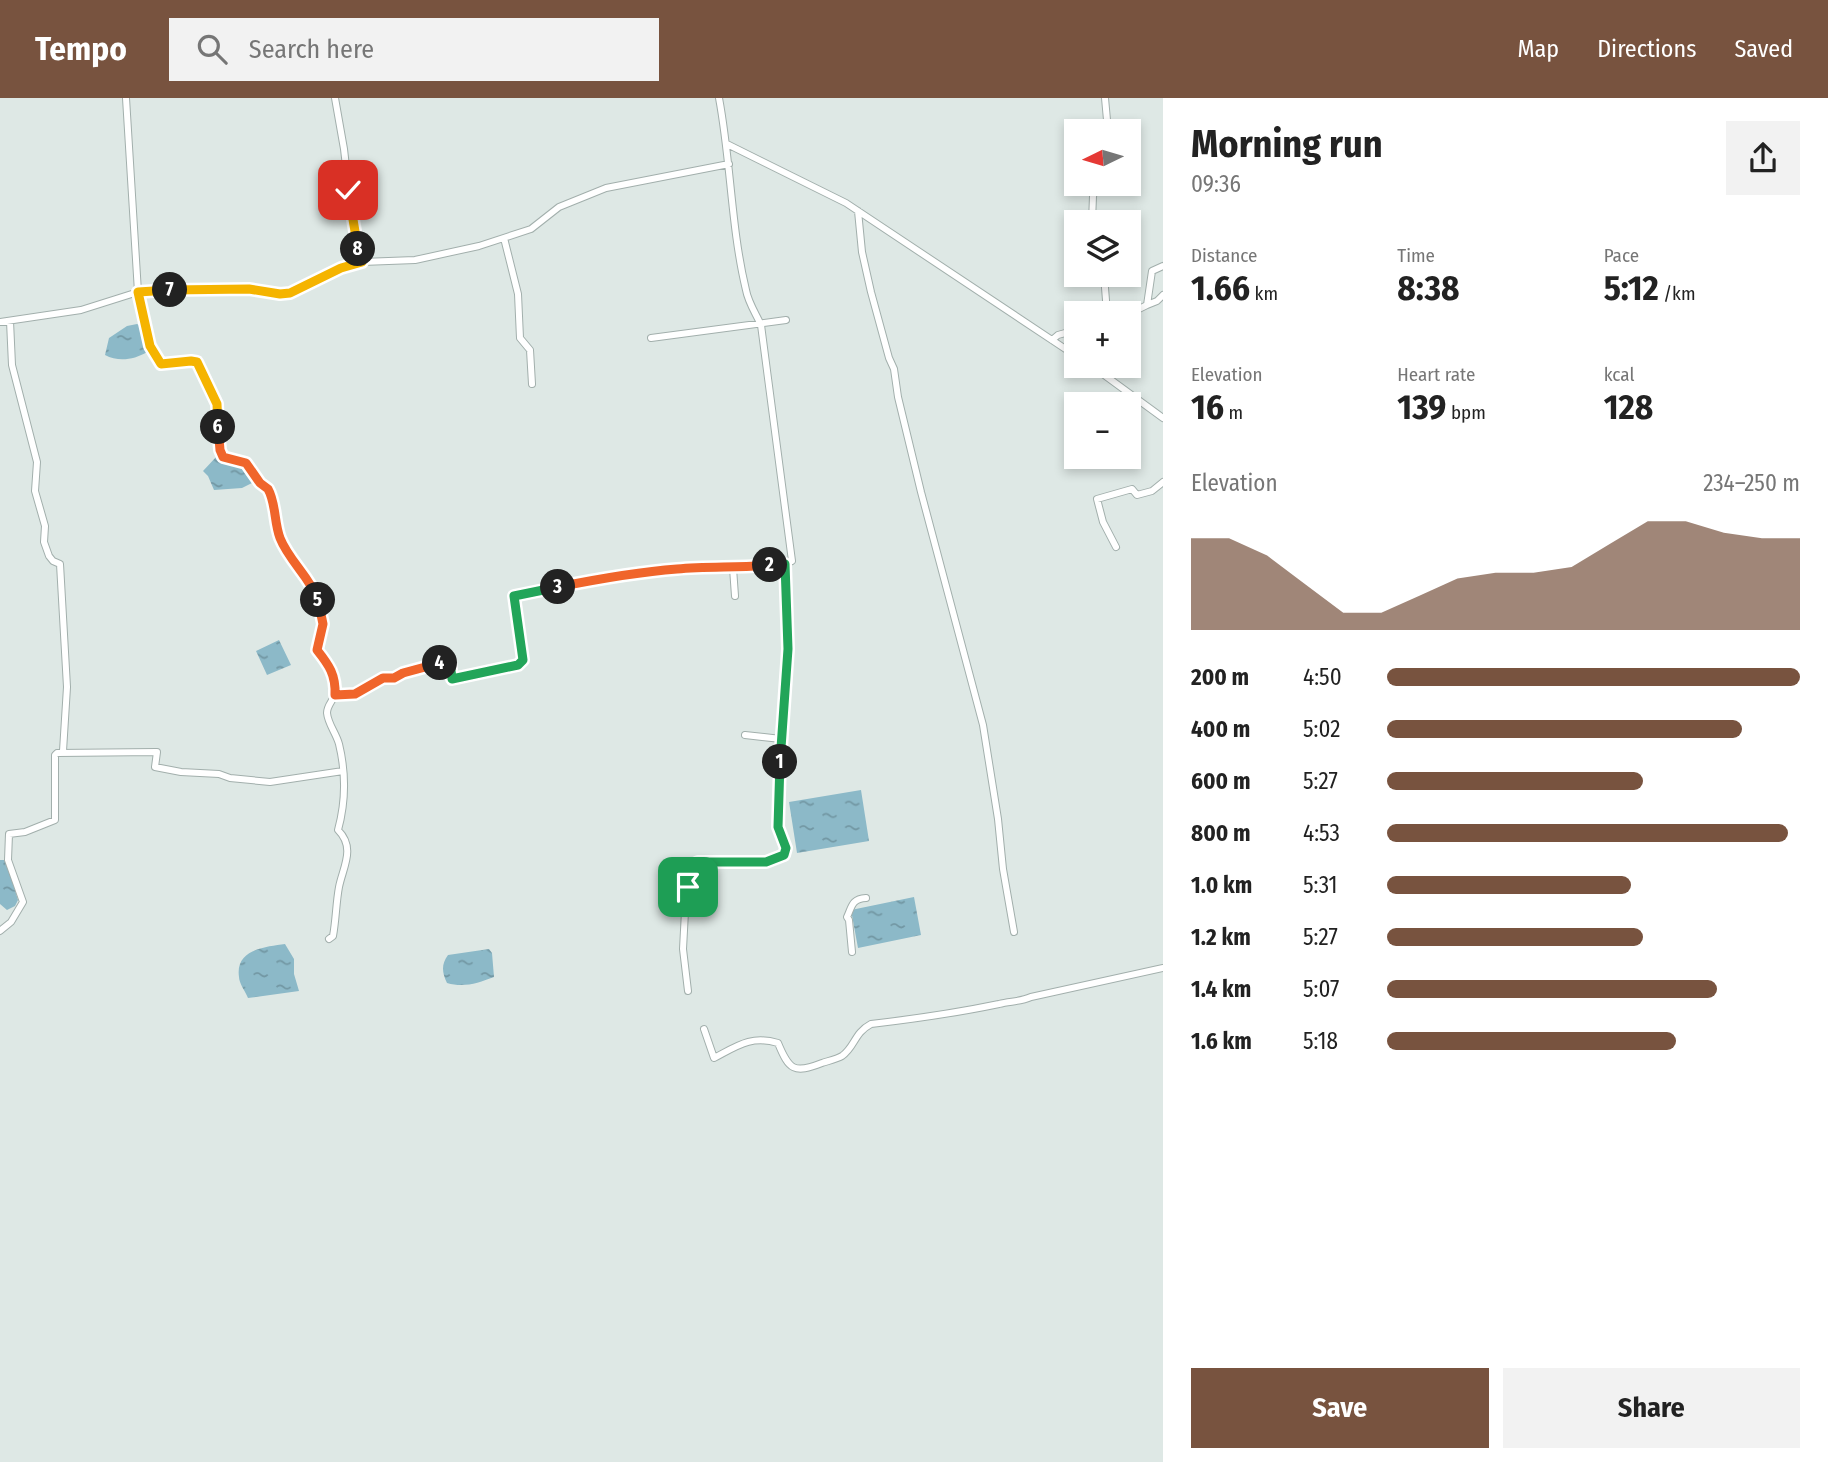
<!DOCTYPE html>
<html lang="en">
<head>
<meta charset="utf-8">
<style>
	:root { --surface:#fff; --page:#f2f2f2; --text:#222; --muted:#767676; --accent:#78533f }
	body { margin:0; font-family:"Fira Sans Condensed",sans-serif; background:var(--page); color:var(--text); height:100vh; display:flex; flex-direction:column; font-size:26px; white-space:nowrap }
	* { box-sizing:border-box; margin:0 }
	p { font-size:23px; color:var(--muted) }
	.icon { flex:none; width:38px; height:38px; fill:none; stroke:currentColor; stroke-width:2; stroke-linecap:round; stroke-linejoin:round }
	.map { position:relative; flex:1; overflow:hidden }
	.details { display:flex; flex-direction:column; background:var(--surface); width:665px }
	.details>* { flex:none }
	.needle { width:46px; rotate:265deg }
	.fabs { position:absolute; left:1064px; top:21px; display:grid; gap:14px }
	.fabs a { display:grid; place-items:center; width:77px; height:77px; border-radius:0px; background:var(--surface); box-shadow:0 4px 10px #0003; font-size:35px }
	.pin { position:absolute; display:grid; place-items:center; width:60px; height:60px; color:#fff; margin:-30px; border-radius:14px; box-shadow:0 4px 10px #0006 }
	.km { position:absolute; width:35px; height:35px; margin:-18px; border-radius:50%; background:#222; color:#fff; font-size:19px; line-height:35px; text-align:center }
	.round { display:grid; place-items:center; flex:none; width:74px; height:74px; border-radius:0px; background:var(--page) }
	.headline { display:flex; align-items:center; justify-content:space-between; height:119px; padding:0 28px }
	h1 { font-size:38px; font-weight:700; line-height:52px }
	.stats { display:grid; grid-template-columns:repeat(3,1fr); gap:10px; height:119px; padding:7px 28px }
	.stats div { display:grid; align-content:center }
	.stats b { font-size:35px; font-weight:700 }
	.stats small { font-size:19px; font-weight:400 }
	.stats p { font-size:19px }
	.chart { height:196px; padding:14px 28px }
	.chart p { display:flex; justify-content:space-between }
	.chart svg { width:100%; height:126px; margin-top:7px; fill:var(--accent); opacity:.7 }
	.cta { display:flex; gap:14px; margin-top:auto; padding:14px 28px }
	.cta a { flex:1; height:80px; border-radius:0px; background:var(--accent); color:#fff; font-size:28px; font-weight:700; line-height:80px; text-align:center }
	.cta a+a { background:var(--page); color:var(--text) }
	ul { padding:0 28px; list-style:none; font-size:23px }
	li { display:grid; grid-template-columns:112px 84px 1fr; align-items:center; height:52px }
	li i { height:18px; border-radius:9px; background:var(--accent) }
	header { display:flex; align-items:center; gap:42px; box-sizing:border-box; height:98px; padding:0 35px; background:var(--accent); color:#fff }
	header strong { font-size:33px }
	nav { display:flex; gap:38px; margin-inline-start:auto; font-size:24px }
	.search { width:490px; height:63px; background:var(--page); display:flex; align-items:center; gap:18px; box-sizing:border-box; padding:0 24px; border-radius:0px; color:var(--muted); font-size:26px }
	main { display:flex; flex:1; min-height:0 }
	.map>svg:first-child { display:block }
</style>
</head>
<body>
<header>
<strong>Tempo</strong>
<div class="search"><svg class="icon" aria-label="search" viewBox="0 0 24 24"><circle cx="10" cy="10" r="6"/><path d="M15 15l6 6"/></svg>Search here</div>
<nav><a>Map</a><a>Directions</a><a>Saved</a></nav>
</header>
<main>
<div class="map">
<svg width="1163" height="1364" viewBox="0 0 1163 1364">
	<defs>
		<pattern id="water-ripples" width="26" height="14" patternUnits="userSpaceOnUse" patternTransform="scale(1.75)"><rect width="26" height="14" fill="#8cb9c8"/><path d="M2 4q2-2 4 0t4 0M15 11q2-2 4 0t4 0" fill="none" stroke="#7297a3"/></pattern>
	</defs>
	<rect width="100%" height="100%" fill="#dee8e5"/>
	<!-- water -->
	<path fill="url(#water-ripples)" d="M137,226l4,2 6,26c-13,8 -29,10 -42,3l4,-17 18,-12z
		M217,358l28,9 11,16 -14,7 -28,2 -6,-14 -5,-5z
		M279,542l12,25 -24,10 -11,-24z
		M861,692l8,51 -72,12 -8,-51z
		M0,762h6l12,40 -3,6 -8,4 -7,-6z
		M914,799l7,38 -63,13 -7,-38z
		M285,846l9,15v15l5,17 -51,7c-3,-7 -9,-15 -9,-21 -4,-28 26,-30 46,-33z
		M489,851l3,4 2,24c-16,6 -30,11 -47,6 -5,-11 -6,-18 1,-28z"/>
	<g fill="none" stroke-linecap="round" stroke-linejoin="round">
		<!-- minor casing -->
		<g stroke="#a2afac" stroke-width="8">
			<path id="minor" d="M126,0l12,194 12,54 11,18 35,-2 21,42 3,46 3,7 23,6 13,20 9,6c8,14 6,32 12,47 11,31 44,52 43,87 -1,9 -4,18 -6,27 9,11 22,27 18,44 -2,7 -8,11 -8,19 1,11 9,20 12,31 7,29 7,57 -1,86 18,18 5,37 1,57 -3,16 -3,33 -6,49l-4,3
				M335,0l9,51 10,87 8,26
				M1105,0l3,33
				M727,46l119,59 230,153
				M858,113l4,41 9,40 18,66 5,11 4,28 23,95 62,233 15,94 5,50 11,63
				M1092,124l1,-26 3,-7 12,-5
				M504,140l14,56 2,44 10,12 2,34
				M1104,177l3,38
				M1147,207l10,-4 6,-6
				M1129,216l18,-9 5,-34 11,-5
				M10,223l2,44 25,97 -2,29 10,35 -1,16 5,14 4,5 7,3 7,123 -4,64
				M0,224l81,-12 57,-18 47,-4 64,1 18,4h23l51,-25 21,-6 53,-2 64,-14 52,-17 28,-22 47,-19 123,-24
				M651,240l135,-18
				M1052,242l6,-5 18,-5
				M1092,268l71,52
				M1116,449l-13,-25 -6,-23 35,-10 5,6 15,-4 11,-9
				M733,470l2,28
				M335,597l20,-1 28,-16h11l9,-5 47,-12 2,18 66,-14 5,-5 -9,-64 107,-21 58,-7h54l52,-4 7,-3 -31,-236c-5,-11 -13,-23 -15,-35 -15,-62 -15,-128 -27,-192
				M745,637l36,4
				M0,833l11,-9 12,-20 -15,-42 1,-26 16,-2 30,-12v-65l2,-2 100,-1 -2,15 26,5 38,2 11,4 40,4 73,-11
				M852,854l-3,-32 -2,-3c5,-10 4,-18 19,-19
				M688,893l-5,-42 4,-75 3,-8 8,-4h68l18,-7 2,-7 -8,-21 -1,-28 11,-150 -3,-85
				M704,931l10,29c23,-12 37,-23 64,-15 11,27 16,31 44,20 6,-2 15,-4 20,-7 13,-9 12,-23 29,-32 43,-5 85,-11 128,-20 11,-3 21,-2 32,-7l132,-29"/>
		</g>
		<!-- minor -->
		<use href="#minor" stroke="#fff" stroke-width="6"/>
	</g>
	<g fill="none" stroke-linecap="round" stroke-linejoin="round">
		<!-- split-1 casing -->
		<g stroke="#fff" stroke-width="14">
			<path id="split-1" d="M688,789l-1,-13 3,-8 8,-4h68l18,-7 2,-7 -8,-21 2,-65"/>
		</g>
		<!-- split-2 casing -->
		<g stroke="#fff" stroke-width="14">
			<path id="split-2" d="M770,467l15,-1 3,85 -8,113"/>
		</g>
		<!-- split-3 casing -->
		<g stroke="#fff" stroke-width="14">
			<path id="split-3" d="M558,489c40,-8 79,-15 119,-18 31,-3 62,-1 93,-4"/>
		</g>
		<!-- split-4 casing -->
		<g stroke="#fff" stroke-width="14">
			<path id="split-4" d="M440,565l10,-2 2,18 66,-14 5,-5 -9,-64 44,-9"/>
		</g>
		<!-- split-5 casing -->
		<g stroke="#fff" stroke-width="14">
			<path id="split-5" d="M318,502l5,24 -6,26c12,15 19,25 18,45l20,-1 28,-16h11l9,-5 37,-10"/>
		</g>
		<!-- split-6 casing -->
		<g stroke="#fff" stroke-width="14">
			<path id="split-6" d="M218,329l2,23 3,7 23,6 14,20 8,6c8,14 6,33 12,49 9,23 30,39 38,62"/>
		</g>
		<!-- split-7 casing -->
		<g stroke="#fff" stroke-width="14">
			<path id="split-7" d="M170,192l-32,2 12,54 11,18 30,-3 6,1 20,42 1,23"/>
		</g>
		<!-- split-8 casing -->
		<g stroke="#fff" stroke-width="14">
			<path id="split-8" d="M170,192l79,-1 31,5 10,-1 51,-25 21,-6 -4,-13"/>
		</g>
		<!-- split-9 casing -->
		<g stroke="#fff" stroke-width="14">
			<path id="split-9" d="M348,92l10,59"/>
		</g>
		<!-- split-1 -->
		<use href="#split-1" stroke="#22a559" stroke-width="9"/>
		<!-- split-2 -->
		<use href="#split-2" stroke="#22a559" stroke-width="9"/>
		<!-- split-3 -->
		<use href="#split-3" stroke="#f0652b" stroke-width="9"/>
		<!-- split-4 -->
		<use href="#split-4" stroke="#22a559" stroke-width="9"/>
		<!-- split-5 -->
		<use href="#split-5" stroke="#f0652b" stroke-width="9"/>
		<!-- split-6 -->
		<use href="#split-6" stroke="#f0652b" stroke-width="9"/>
		<!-- split-7 -->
		<use href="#split-7" stroke="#f5b400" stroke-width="9"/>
		<!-- split-8 -->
		<use href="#split-8" stroke="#f5b400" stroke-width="9"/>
		<!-- split-9 -->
		<use href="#split-9" stroke="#f5b400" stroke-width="9"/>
	</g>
</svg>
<div class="fabs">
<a><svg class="needle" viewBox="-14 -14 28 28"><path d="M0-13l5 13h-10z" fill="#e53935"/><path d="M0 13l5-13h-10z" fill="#767676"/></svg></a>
<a><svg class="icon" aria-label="layers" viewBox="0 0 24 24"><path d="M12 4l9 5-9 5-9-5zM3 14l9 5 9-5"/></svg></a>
<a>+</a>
<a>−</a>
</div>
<div class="pin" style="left:688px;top:789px;background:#1e9e55"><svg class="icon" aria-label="arrive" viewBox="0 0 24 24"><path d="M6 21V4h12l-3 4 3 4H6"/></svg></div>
<div class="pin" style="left:348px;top:92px;background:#d93025"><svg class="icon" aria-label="check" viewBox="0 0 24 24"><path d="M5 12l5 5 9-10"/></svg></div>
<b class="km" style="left:780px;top:664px">1</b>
<b class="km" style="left:770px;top:467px">2</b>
<b class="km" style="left:558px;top:489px">3</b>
<b class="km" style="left:440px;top:565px">4</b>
<b class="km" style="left:318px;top:502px">5</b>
<b class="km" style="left:218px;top:329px">6</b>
<b class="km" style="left:170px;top:192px">7</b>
<b class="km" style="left:358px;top:151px">8</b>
</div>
<section class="details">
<div class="headline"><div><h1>Morning run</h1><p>09:36</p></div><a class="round"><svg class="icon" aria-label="share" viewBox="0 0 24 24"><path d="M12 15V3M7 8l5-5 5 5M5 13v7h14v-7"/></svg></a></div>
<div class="stats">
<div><p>Distance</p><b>1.66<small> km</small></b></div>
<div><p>Time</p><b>8:38</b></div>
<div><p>Pace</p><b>5:12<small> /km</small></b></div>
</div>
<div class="stats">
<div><p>Elevation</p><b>16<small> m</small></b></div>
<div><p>Heart rate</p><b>139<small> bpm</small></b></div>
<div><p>kcal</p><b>128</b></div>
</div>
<div class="chart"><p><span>Elevation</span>234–250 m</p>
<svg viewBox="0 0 160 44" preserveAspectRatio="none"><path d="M0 44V12L10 12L20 18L30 28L40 38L50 38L60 32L70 26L80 24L90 24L100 22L110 14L120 6L130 6L140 10L150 12L160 12V44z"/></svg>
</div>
<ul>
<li><b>200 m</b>4:50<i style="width:100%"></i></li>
<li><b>400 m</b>5:02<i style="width:86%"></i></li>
<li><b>600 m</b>5:27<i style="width:62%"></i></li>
<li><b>800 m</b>4:53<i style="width:97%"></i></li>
<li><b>1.0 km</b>5:31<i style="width:59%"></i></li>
<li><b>1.2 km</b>5:27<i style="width:62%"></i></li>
<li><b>1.4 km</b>5:07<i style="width:80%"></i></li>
<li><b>1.6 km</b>5:18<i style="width:70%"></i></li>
</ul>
<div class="cta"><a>Save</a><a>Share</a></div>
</section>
</main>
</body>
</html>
